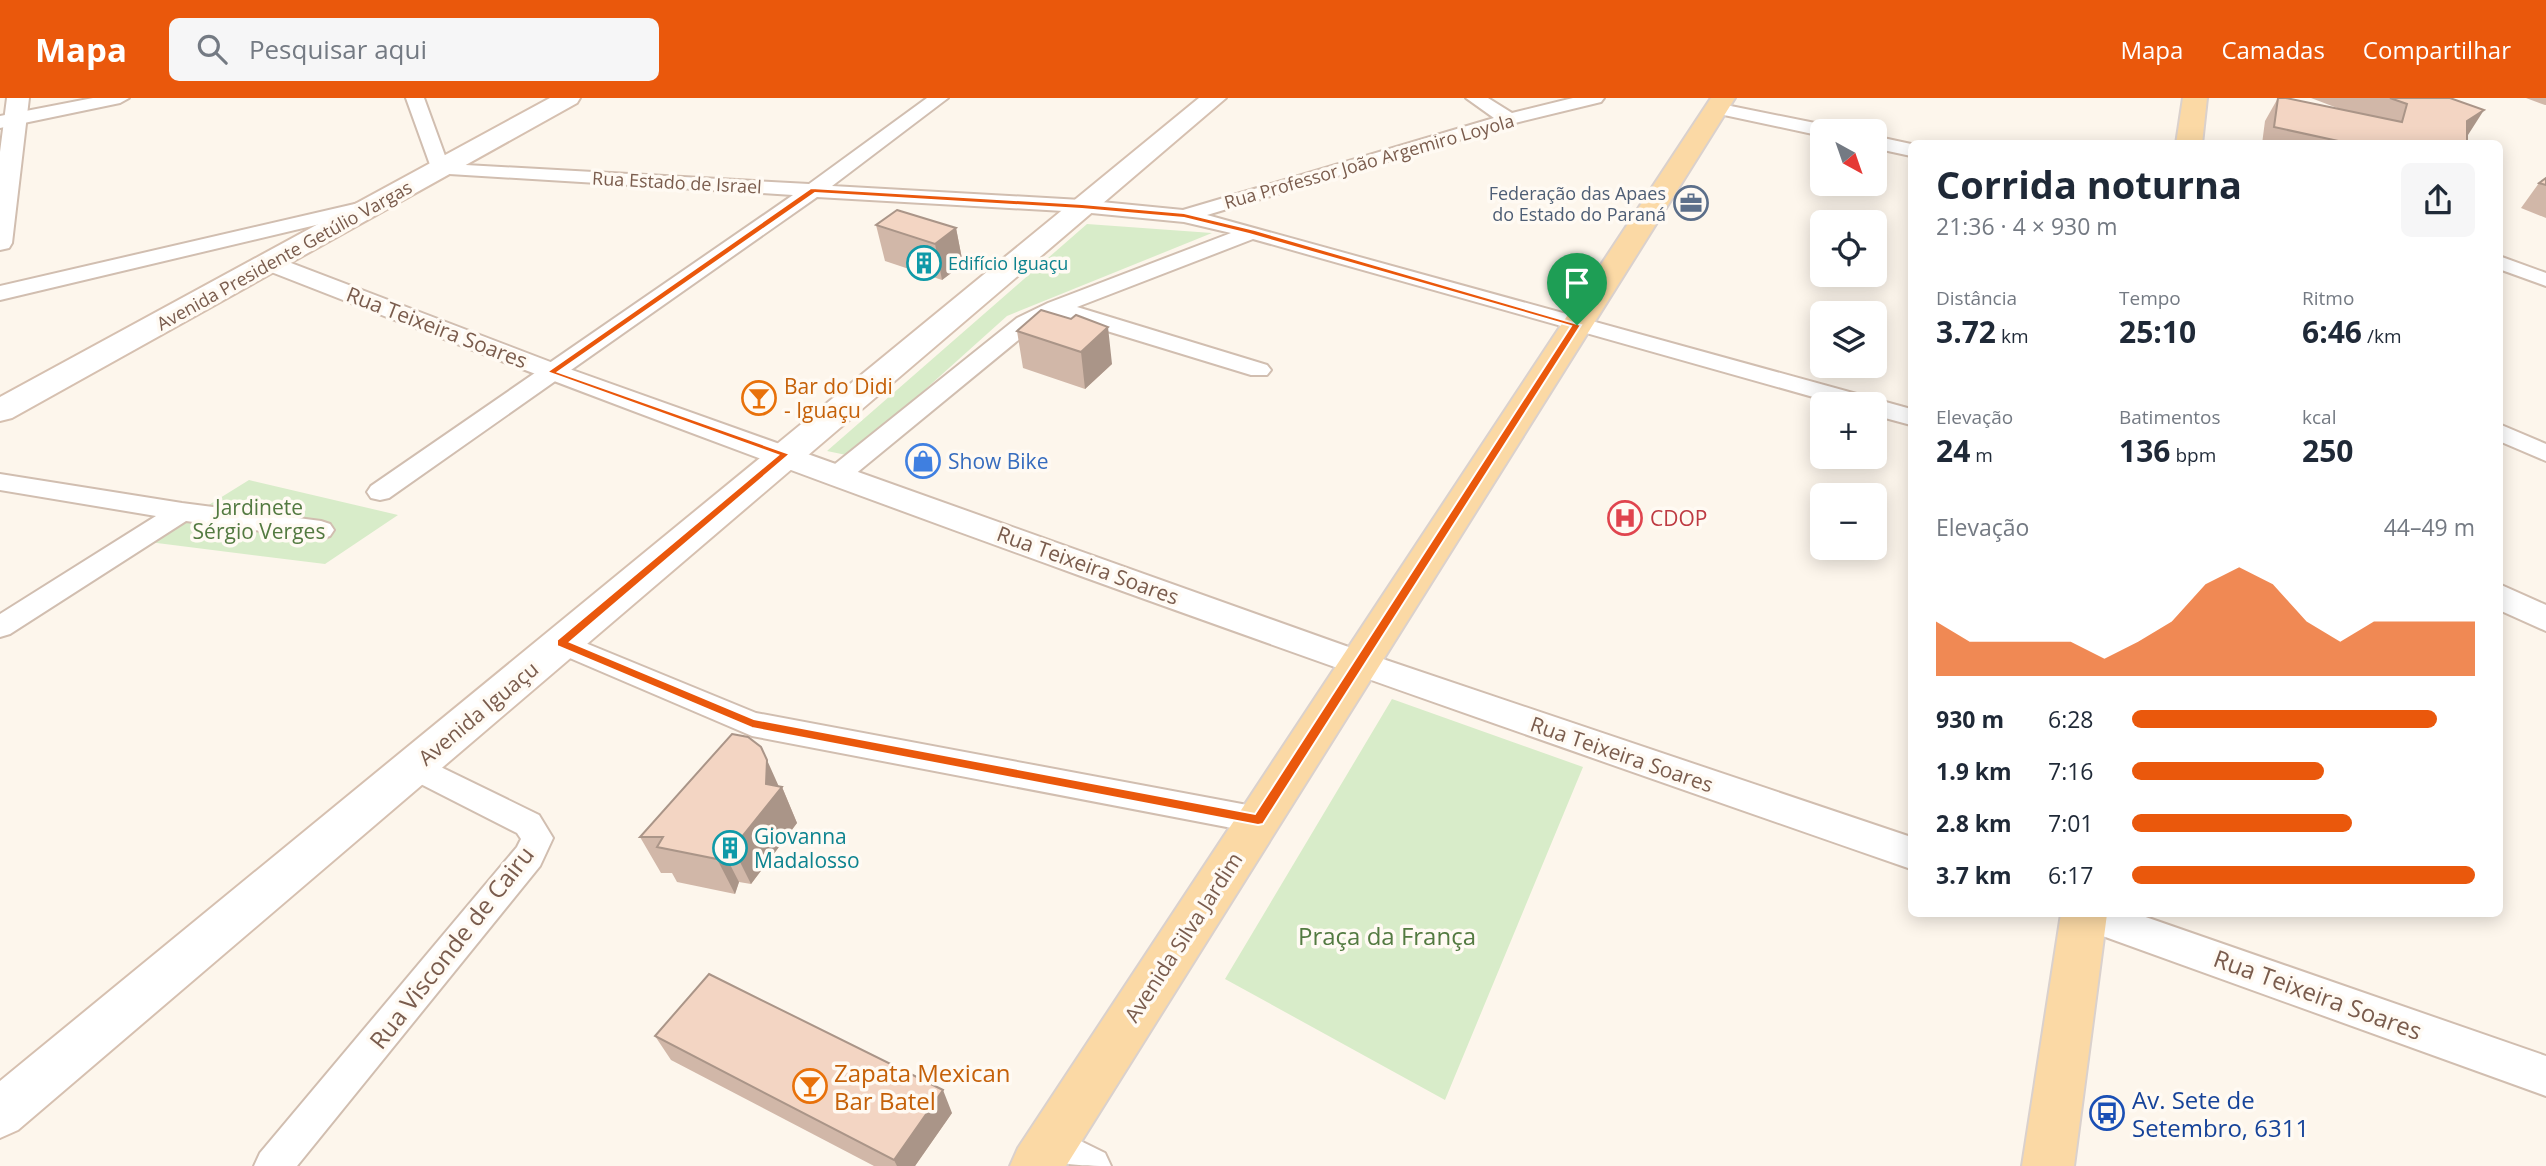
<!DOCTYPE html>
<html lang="pt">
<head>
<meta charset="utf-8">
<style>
	:root { --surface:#fff; --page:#f6f6f7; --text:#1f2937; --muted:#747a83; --accent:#ea580c }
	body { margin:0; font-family:"Open Sans",sans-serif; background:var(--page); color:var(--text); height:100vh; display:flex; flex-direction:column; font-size:26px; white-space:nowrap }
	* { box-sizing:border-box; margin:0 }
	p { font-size:23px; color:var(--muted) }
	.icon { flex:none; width:38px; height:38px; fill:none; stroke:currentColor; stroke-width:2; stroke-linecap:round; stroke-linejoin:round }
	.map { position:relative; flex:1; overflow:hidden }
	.side { position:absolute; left:1908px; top:42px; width:595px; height:777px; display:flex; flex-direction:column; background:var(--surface); border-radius:10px; box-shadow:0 4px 18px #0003 }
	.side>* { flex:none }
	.needle { width:46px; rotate:140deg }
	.buttons { position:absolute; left:1810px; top:21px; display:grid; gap:14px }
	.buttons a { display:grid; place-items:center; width:77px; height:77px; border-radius:10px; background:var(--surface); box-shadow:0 4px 18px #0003; font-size:35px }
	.pin { position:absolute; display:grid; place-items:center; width:60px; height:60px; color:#fff; margin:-72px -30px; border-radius:50% 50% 50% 0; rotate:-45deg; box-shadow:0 0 7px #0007 }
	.pin .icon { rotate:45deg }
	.round { display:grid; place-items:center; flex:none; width:74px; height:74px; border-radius:10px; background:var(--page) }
	.headline { display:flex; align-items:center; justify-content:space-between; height:119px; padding:0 28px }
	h1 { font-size:38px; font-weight:700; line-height:52px }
	.figures { display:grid; grid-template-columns:repeat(3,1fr); gap:10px; height:119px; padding:7px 28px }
	.figures div { display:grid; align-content:center }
	.figures b { font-size:30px; font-weight:700 }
	.figures small { font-size:19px; font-weight:400 }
	.figures p { font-size:19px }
	.chart { height:196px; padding:14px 28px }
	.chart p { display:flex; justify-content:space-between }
	.chart svg { width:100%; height:126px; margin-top:7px; fill:var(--accent); opacity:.7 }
	ul { padding:0 28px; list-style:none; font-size:23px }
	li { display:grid; grid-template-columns:112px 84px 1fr; align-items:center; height:52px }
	li i { height:18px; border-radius:9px; background:var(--accent) }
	header { display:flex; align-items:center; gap:42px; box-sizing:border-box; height:98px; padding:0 35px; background:var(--accent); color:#fff }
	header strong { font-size:33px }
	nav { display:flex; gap:38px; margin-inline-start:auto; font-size:24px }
	.search { width:490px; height:63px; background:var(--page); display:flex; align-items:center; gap:18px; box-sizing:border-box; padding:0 24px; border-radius:10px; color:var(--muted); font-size:26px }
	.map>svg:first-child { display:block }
</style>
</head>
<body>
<header>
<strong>Mapa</strong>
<div class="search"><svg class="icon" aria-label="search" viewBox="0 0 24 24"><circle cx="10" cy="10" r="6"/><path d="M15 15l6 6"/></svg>Pesquisar aqui</div>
<nav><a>Mapa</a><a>Camadas</a><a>Compartilhar</a></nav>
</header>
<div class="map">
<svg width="2546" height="1068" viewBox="0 0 2546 1068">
	<rect width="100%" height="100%" fill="#fdf6ec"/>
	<!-- green -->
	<path fill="#d8ecc9" d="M1087,126l125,9 -205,83 -156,140 -24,-5z
		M249,382l149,35 -73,49 -176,-22z
		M1392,601l191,68 -138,333 -220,-121z"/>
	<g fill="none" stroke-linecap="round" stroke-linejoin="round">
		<!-- minor casing -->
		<g stroke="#d1beb0" stroke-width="4">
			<path id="minor" d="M93,0h36l-9,5 -120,25v-12z
				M406,0h18l24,66 361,20 118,-86h21l-116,88 249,14 102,10 311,-92 -28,-20h22l24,15 61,-15h31l-3,4 -86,21 -308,92 704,194v16l-37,-10v-11h-36l-585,-165 -176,68 190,58 4,5 -4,5h-16l-193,-59 -25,12 -185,152 -9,2 -9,-2 -4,-6 4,-6 187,-150 31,-15 183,-70 -47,-11 -103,-10 -264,-15 -428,301 -9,2 -9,-2 -4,-6 4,-6 422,-291 -360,-22z
				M1716,5l109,22 9,6h-12v5l-112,-24 -3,-4z
				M1874,38l37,8v12l-37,-8z
				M372,102l7,2 3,4 -3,4 -379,90v-14z
				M2499,158l47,17v13l-47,-17z
				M2499,326l47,20v17l-47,-20z
				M0,376l182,29 139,18 9,3 4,6 -4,6 -9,3 -135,-18 -176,113 -10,3v-23l156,-98 -156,-26z
				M561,535l195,80 502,94 11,4 5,9 -5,9 -11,4 -506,-97 -201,-86 -4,-7 4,-7z
				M414,656l125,61 14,23 -13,28 -243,300h-43l6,-13 257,-306 4,-8 -4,-6 -114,-58 -4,-9 4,-9z
				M1050,1028l55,27 6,13c-29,0 -67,0 -80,-22l6,-13z"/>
		</g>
		<!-- tertiary casing -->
		<g stroke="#d1beb0" stroke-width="4">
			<path id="tertiary" d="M7,0h22l-17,145 -3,5 -9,2v-98z
				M270,157l291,111 810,289 540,182v32c-553,-192 -1105,-387 -1650,-601l-4,-5 4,-5z
				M2499,486l47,21v26l-47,-21z
				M2069,816h68l409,142v40l-471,-170z"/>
		</g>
		<!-- secondary casing -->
		<g stroke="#d6c0b0" stroke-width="4">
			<path id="secondary" d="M550,0h30l-3,5 -565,315 -12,3v-24z
				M1199,0h27l-1208,1032 -18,8v-57z"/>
		</g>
		<!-- primary casing -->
		<g stroke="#dad1cd" stroke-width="4">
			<path id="primary" d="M1711,0h24l-669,1068h-56l8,-18z
				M2183,0h24l-5,46h-26z
				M2061,816h46l-33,252h-52z"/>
		</g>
		<!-- minor -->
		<use href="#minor" fill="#fff" fill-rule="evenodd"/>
		<!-- tertiary -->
		<use href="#tertiary" fill="#fff" fill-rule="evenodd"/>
		<!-- secondary -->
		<use href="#secondary" fill="#fff" fill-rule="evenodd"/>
		<!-- primary -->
		<use href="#primary" fill="#fbd9a5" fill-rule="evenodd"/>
	</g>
	<!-- wall -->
	<path fill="#d1b7a8" d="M2278,0h8l54,11 -29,-11h139l17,37v9h-205l3,-23z
		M2526,0h20v7h-1z
		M2546,80v40l-25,-10 18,-25z
		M876,127l80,3 7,36 -21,16 -57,-19z
		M1071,221l41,45 -27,25 -62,-21 -6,-37z
		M778,688l4,1 15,36 -46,61 -12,-2 -4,12 -58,-12 -5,-9h-11l-21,-36z
		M655,938l297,77 -37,53h-41l-203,-106z"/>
	<!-- shaded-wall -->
	<path fill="#aa9588" d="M2484,12l-16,25 -1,-14z
		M956,130l7,36 -21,16 -7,-36z
		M1108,229l4,37 -27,25 -4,-37z
		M767,662l13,29 2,-2 15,36 -46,61 -18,-36 33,-64z
		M721,749l18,35 -4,12 -18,-35z
		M943,992l9,23 -37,53h-18l-3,-6z"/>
	<!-- building -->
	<path fill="#f3d5c3" stroke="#aa9588" stroke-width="2" d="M2278,0h8l116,24 5,-18 -17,-6h60l34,12 -17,11v23h-115l-78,-17z
		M2546,80v7l-7,-2z
		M897,112l59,18 -21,16 -59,-19z
		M1041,212l30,9 5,-4 32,12 -27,25 -64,-21z
		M732,636l16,3 13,10 6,13 -1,24 16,3 -49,61 -12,-1 -4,12 -60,-12 6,-10h-23z
		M709,876l234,116 -49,70 -239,-124z"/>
	<!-- route -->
	<path fill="#ea580c" stroke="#fff" stroke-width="2" fill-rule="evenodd" d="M811,90l271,16 102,9 71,17 326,95 -318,499 -5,1 -506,-97 -195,-82v-6l221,-185 -231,-83zM815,95l267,16 102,9 65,16 322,92 -316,488 -501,-95 -184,-77 220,-188 -232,-82z"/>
	<!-- icons -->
	<defs>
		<g id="office-ring" transform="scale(1.75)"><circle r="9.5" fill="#fffaf3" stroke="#5c6f8a" stroke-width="1.5"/><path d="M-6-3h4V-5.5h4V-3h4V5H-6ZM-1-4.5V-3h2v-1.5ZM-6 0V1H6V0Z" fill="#5c6f8a"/></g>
		<g id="building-ring" transform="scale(1.75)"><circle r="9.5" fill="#fffaf3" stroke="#0f9aa8" stroke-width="1.5"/><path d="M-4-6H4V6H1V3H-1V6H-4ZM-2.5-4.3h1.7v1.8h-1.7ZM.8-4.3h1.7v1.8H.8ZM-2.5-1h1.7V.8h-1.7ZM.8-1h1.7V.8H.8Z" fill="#0f9aa8"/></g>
		<g id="bar-ring" transform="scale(1.75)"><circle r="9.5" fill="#fffaf3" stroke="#e8710a" stroke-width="1.5"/><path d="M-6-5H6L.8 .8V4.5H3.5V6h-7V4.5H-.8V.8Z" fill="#e8710a"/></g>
		<g id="shop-ring" transform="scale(1.75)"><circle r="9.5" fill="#fffaf3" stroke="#3f7fe0" stroke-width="1.5"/><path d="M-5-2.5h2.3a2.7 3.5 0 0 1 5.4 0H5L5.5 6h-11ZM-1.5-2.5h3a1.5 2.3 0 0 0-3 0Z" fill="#3f7fe0"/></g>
		<g id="hospital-ring" transform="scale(1.75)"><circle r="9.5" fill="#fffaf3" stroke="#e0444e" stroke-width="1.5"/><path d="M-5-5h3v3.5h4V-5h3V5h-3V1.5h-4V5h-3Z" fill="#e0444e"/></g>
		<g id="bus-ring" transform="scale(1.75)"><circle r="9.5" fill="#fffaf3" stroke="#1a4fb4" stroke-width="1.5"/><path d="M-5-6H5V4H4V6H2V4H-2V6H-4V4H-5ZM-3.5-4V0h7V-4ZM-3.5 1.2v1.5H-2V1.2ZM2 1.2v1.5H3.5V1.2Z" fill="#1a4fb4"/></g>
	</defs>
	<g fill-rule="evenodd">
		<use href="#office-ring" x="1691" y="105"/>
		<use href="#building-ring" x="924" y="165"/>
		<use href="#bar-ring" x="759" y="300"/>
		<use href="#shop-ring" x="923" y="363"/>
		<use href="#hospital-ring" x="1625" y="420"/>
		<use href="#building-ring" x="730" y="750"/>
		<use href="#bar-ring" x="810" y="988"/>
		<use href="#bus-ring" x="2107" y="1015"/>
	</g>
	<g text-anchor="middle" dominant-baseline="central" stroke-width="7" stroke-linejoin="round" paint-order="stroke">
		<!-- far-street labels -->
		<g font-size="18" fill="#7a5c4d" stroke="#fffaf3">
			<text transform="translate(1369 63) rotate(-16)">Rua Professor João Argemiro Loyola</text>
			<text transform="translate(677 84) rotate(3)">Rua Estado de Israel</text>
			<text transform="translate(284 157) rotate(-29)">Avenida Presidente Getúlio Vargas</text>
		</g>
		<!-- far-service labels -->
		<g font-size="18" fill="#4e5e75" stroke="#fffaf3" text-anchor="end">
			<text x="1666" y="95">Federação das Apaes<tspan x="1666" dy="21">do Estado do Paraná</tspan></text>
		</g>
		<!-- far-culture labels -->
		<g font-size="18" fill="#0d838f" stroke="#fffaf3" text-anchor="start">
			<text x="948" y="165">Edifício Iguaçu</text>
		</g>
		<!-- street labels -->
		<g font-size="21" fill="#7a5c4d" stroke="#fffaf3">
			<text transform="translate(437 229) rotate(21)">Rua Teixeira Soares</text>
			<text transform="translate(1088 467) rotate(20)">Rua Teixeira Soares</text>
			<text transform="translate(478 615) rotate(-40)">Avenida Iguaçu</text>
			<text transform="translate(1622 656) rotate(19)">Rua Teixeira Soares</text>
			<text transform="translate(1183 839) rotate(-57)">Avenida Silva Jardim</text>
		</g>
		<!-- food labels -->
		<g font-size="21" fill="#c56008" stroke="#fffaf3" text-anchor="start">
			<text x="784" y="288">Bar do Didi<tspan x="784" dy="24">- Iguaçu</tspan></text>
		</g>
		<!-- shop labels -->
		<g font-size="21" fill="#366cbe" stroke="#fffaf3" text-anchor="start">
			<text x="948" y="363">Show Bike</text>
		</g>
		<!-- park labels -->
		<g font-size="21" fill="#537a41" stroke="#fffaf3">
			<text x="259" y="409">Jardinete<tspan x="259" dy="24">Sérgio Verges</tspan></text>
		</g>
		<!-- health labels -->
		<g font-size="21" fill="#be3a42" stroke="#fffaf3" text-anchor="start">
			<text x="1650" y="420">CDOP</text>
		</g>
		<!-- culture labels -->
		<g font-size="21" fill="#0d838f" stroke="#fffaf3" text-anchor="start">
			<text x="754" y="738">Giovanna<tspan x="754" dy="24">Madalosso</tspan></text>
		</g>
		<!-- near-park labels -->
		<g font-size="24" fill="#537a41" stroke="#fffaf3">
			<text x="1387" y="837">Praça da França</text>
		</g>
		<!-- near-street labels -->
		<g font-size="24" fill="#7a5c4d" stroke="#fffaf3">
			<text transform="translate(451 849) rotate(-52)">Rua Visconde de Cairu</text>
			<text transform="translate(2318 896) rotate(20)">Rua Teixeira Soares</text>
		</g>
		<!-- near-food labels -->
		<g font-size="24" fill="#c56008" stroke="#fffaf3" text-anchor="start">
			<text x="834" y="974">Zapata Mexican<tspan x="834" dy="28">Bar Batel</tspan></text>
		</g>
		<!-- near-transit labels -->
		<g font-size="24" fill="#164399" stroke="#fffaf3" text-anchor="start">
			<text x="2132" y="1001">Av. Sete de<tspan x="2132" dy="28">Setembro, 6311</tspan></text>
		</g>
	</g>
</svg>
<div class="buttons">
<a><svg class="needle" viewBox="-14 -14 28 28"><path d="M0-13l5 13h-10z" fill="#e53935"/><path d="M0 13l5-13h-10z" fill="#747a83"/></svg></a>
<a><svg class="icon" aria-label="locate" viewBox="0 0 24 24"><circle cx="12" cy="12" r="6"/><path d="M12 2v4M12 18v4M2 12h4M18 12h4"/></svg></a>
<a><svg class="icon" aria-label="layers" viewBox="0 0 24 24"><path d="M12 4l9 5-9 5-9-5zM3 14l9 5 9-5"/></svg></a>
<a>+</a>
<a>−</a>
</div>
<div class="pin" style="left:1577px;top:227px;background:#1e9e55"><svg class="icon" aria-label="arrive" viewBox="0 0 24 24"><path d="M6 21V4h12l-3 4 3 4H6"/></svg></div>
<section class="side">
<div class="headline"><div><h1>Corrida noturna</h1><p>21:36 · 4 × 930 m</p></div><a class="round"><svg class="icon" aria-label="share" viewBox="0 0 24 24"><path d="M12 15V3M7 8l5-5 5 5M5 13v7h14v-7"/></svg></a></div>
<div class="figures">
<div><p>Distância</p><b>3.72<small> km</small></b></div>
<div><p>Tempo</p><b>25:10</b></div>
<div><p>Ritmo</p><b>6:46<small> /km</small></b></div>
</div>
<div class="figures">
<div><p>Elevação</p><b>24<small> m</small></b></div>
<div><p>Batimentos</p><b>136<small> bpm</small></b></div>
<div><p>kcal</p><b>250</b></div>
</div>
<div class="chart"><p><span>Elevação</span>44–49 m</p>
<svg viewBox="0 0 160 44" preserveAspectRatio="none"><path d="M0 44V25L10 32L20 32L30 32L40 32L50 38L60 32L70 25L80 12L90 6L100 12L110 25L120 32L130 25L140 25L150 25L160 25V44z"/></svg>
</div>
<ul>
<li><b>930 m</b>6:28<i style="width:89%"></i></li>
<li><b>1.9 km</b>7:16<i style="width:56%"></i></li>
<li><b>2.8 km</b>7:01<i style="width:64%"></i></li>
<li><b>3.7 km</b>6:17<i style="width:100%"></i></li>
</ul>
</section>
</div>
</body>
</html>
